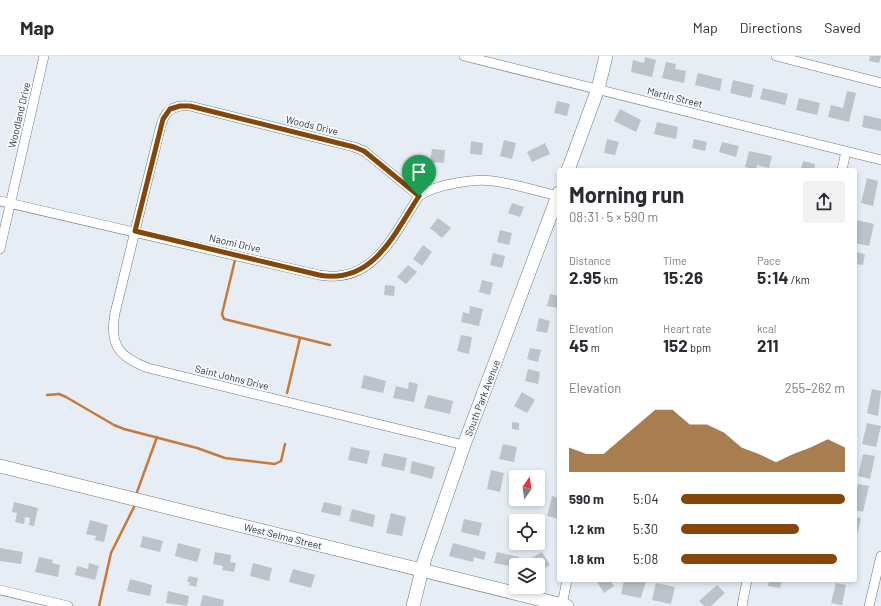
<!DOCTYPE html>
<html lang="en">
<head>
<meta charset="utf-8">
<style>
	:root { --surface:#fff; --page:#f2f2f3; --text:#2b2b33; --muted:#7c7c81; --line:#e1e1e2; --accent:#844707 }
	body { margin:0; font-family:Barlow,sans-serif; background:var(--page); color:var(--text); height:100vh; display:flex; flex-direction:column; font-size:15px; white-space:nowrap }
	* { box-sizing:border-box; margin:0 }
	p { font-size:13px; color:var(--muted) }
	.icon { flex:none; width:22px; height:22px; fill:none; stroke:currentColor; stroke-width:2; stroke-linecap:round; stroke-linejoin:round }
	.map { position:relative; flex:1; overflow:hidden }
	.side { position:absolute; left:557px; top:112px; width:300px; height:414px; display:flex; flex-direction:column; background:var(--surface); border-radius:4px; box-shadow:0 2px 6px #0003 }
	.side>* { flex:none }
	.needle { width:26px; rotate:13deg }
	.tools { position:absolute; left:509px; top:414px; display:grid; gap:8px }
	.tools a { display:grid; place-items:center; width:36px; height:36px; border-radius:4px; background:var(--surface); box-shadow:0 2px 6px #0003; font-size:20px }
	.pin { position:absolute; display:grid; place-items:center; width:34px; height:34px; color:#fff; margin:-41px -17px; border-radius:50% 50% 50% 0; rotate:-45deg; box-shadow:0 0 4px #0007 }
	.pin .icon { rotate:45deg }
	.round { display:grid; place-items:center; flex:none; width:42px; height:42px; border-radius:4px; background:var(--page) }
	.summary { display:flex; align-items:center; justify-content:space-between; height:68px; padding:0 12px }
	h1 { font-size:22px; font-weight:700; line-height:30px }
	.metrics { display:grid; grid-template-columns:repeat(3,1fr); gap:6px; height:68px; padding:4px 12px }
	.metrics div { display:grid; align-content:center }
	.metrics b { font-size:17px; font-weight:700 }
	.metrics small { font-size:11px; font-weight:400 }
	.metrics p { font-size:11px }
	.chart { height:112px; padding:8px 12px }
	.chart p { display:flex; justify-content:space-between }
	.chart svg { width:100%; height:72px; margin-top:4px; fill:var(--accent); opacity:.7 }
	ul { padding:0 12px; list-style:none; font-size:13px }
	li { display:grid; grid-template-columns:64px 48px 1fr; align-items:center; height:30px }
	li i { height:10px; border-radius:5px; background:var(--accent) }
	header { display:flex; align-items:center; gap:24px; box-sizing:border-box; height:56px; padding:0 20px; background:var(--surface); border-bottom:1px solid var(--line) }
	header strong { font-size:19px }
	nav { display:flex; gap:22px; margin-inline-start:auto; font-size:14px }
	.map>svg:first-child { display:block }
</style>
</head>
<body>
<header>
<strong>Map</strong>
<nav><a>Map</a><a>Directions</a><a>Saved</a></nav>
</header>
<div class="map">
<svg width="881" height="550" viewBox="0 0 881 550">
	<rect width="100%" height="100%" fill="#e6edf4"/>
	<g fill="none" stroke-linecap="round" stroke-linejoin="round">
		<!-- stream -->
		<path stroke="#c77a3a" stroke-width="2.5" d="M235,204l-13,54 2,5 106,26
			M287,337l13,-55
			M47,339l12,-1 7,3 48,28 10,4 73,19 28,10 50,6 6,-3 4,-17
			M137,436l20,-55
			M99,550l12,-53 23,-46"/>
	</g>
	<!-- building -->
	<path fill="#bdc3ca" d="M870,0h11l-2,7 -10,-2z
		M645,1l11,3 -4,17 -21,-5 2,-12 11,3z
		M666,6l10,2 -1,5 11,2 -2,12 -22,-5z
		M698,17l24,6 -2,12 -25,-6z
		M733,24l21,5 -3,13 -21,-5z
		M763,32l25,6 -3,11 -25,-6z
		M847,35l9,2 -7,29 -21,-5 3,-12 12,3z
		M799,42l21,5 -3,12 -21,-5z
		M557,45l13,3 -3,12 -13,-3z
		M620,53l21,11 -5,12 -22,-11z
		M864,59l17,4v12l-19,-4z
		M657,66l21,5 -2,12 -22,-5z
		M607,83l12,3 -4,13 -11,-2z
		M694,83l13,3 -2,9 -13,-3z
		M504,84l12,3 -4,16 -12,-3z
		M471,85l12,2 -1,12 -12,-1z
		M722,86l17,4 -3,11 -17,-5z
		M545,87l5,11 -18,8 -5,-10z
		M432,93l13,1 -1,13 -14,-1z
		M749,95l23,5 -3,12 -12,-3 -1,5 -11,-3z
		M803,105l12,3 -1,6h-13z
		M867,122l11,3 -5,25 -12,-3z
		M512,147l12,4 -4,10 -12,-4z
		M438,162l13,10 -9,10 -12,-10z
		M856,164l18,4 -5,22 -14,-3z
		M500,174l12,3 -3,12 -12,-3z
		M423,189l9,7 -10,14 -9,-7z
		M855,196l10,2 -2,11 -6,-1 -1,7z
		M493,197l12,3 -3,12 -12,-3z
		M408,209l9,7 -11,12 -9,-7z
		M482,224l11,3 -3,12 -11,-3z
		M385,229l10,1 -1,10 -10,-1z
		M550,238l9,2 -1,12 -11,-2z
		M470,250l13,3 -4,17 -18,-4 2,-10 6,2z
		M539,262l11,3 -3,12 -11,-2z
		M461,279l11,2 -3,17 -12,-3z
		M530,292l11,2 -3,12 -11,-3z
		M528,313l12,3 -2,12 -13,-3z
		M364,319l22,6 -3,12 -22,-5z
		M409,326l9,2 -4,18 -21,-4 3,-12 12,3z
		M872,333l9,2 -3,25 -11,-3z
		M522,336l13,8 -8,13 -13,-7z
		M428,339l25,6 -3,13 -26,-6z
		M512,366l7,1v7l-7,-1z
		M867,367l14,3 -5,21 -14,-3z
		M503,388l14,3 -3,15 -15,-3z
		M351,391l19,4 -3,13 -19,-4z
		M384,397l23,5 -3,13 -23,-5z
		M863,398l12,2 -5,23 -12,-3z
		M412,405l23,6 -3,12 -22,-6z
		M491,414l13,3 -4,19 -13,-3z
		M858,428l11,2 -6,26 -8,-2v-13z
		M552,440l7,2v21l-12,-3z
		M14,446l24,6 -4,18 -5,-1 1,-7 -5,-1 -1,7 -9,-2 2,-9 -5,-1z
		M324,446l18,4 -2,10 -19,-4z
		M352,453l23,6 -2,12 -24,-6z
		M391,457l15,4 -4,19 -16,-3z
		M855,461l6,1 -5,22h-1z
		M464,463l18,4 -3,13 -18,-4z
		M90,464l18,5 -4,17 -9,-2 1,-4 -10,-2z
		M143,480l20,5 -3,11 -20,-5z
		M178,487l23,6 -4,13 -22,-6z
		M453,487l33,9 -2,8 -10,-3 -1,5 -24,-6z
		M0,492l23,4 -2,12 -21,-3z
		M215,496l16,3 -1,7 6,1 -2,9 -12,-2 1,-4 -10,-2z
		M497,496l22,5 -3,10 -22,-4z
		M542,496l8,13 -12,7v-7h-14l-1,-2z
		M39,501l14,3 -1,3 8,2 -2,12 -23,-5z
		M89,507l10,3 -4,14 -20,-5 2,-9 11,3z
		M253,507l19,5 -3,13 -19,-5z
		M293,513l22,6 -4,13 -22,-6z
		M189,520l9,2 -2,9 -7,-2 1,-3h-3z
		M130,523l22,6 -2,11 -23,-5z
		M596,524h14l4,6 -10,7z
		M630,524l16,1 -5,17 -20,-4 3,-13 5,1z
		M769,524h13l-2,8 -12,-2z
		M656,527l19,4 -4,17 -19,-4z
		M836,527l10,2 -4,20 -11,-2z
		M717,529l8,8 -14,13h-7l-5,-5z
		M168,535l21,5 -2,10 -21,-3z
		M203,539l21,5 -1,6h-23z"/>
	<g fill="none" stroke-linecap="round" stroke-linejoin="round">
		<!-- street casing -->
		<g stroke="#71777d" stroke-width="10">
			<path id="street" d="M464,0l417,104
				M776,0l105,27
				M842,114l4,-19
				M419,140l-55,-45 -10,-4 -164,-41c-16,-2 -25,5 -29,19l-46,188c-6,32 4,44 33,55l316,77
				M0,145l319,74c55,10 75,-41 100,-79 15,-11 56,-18 74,-15 22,3 44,10 66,15
				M0,193l44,-193
				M0,534l68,16
				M562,549l5,-25
				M742,550l5,-26
				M869,550l12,-50"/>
		</g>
		<!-- secondary casing -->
		<g stroke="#71777d" stroke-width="14">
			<path id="secondary" d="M568,114l30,-81 8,-33
				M0,410l567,140
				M413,550l12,-48 39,-113 95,-252"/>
		</g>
		<!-- street -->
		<use href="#street" stroke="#fff" stroke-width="9"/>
		<!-- secondary -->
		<use href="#secondary" stroke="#fff" stroke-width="13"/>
	</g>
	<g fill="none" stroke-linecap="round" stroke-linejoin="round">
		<!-- route casing -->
		<g stroke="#fff" stroke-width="8">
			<path id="route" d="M180,50h10l164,41 10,4 55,45c-25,38 -46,89 -100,79l-184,-44 28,-112 7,-10z"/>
		</g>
		<!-- route -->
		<use href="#route" stroke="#844707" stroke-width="5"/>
	</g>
	<g text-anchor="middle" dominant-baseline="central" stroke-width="4" stroke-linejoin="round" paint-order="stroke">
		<!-- street labels -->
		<g font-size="10" fill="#323537" stroke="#f6fafe">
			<text transform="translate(675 41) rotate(14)">Martin Street</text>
			<text transform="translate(19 59) rotate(-77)">Woodland Drive</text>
			<text transform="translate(312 69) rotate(14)">Woods Drive</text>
			<text transform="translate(235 187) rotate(13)">Naomi Drive</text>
			<text transform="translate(232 321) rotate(14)">Saint Johns Drive</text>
			<text transform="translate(482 342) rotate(-69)">South Park Avenue</text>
			<text transform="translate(283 480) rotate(14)">West Selma Street</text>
		</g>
	</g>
</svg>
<div class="tools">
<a><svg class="needle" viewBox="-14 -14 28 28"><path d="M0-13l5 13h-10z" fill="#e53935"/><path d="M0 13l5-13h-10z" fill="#7c7c81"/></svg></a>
<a><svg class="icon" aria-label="locate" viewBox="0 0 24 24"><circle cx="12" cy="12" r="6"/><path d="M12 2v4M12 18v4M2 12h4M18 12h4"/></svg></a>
<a><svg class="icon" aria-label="layers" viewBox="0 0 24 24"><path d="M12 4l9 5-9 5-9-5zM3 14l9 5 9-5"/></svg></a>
</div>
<div class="pin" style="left:419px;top:140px;background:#1e9e55"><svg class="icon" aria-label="arrive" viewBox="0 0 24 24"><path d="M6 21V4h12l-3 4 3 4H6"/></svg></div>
<section class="side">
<div class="summary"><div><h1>Morning run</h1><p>08:31 · 5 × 590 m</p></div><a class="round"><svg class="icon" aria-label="share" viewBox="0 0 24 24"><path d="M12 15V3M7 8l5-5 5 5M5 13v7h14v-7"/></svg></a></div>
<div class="metrics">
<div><p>Distance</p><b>2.95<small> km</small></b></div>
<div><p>Time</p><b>15:26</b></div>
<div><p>Pace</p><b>5:14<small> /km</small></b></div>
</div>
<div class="metrics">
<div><p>Elevation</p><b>45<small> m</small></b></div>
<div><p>Heart rate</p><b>152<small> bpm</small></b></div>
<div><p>kcal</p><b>211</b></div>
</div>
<div class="chart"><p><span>Elevation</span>255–262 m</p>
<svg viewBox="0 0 160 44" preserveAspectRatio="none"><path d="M0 44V29L10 33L20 33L30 24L40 15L50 6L60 6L70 15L80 15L90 20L100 29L110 33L120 38L130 33L140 29L150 24L160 29V44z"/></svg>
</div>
<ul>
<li><b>590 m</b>5:04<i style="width:100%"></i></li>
<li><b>1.2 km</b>5:30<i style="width:72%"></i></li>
<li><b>1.8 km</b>5:08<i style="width:95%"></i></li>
</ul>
</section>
</div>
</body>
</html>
